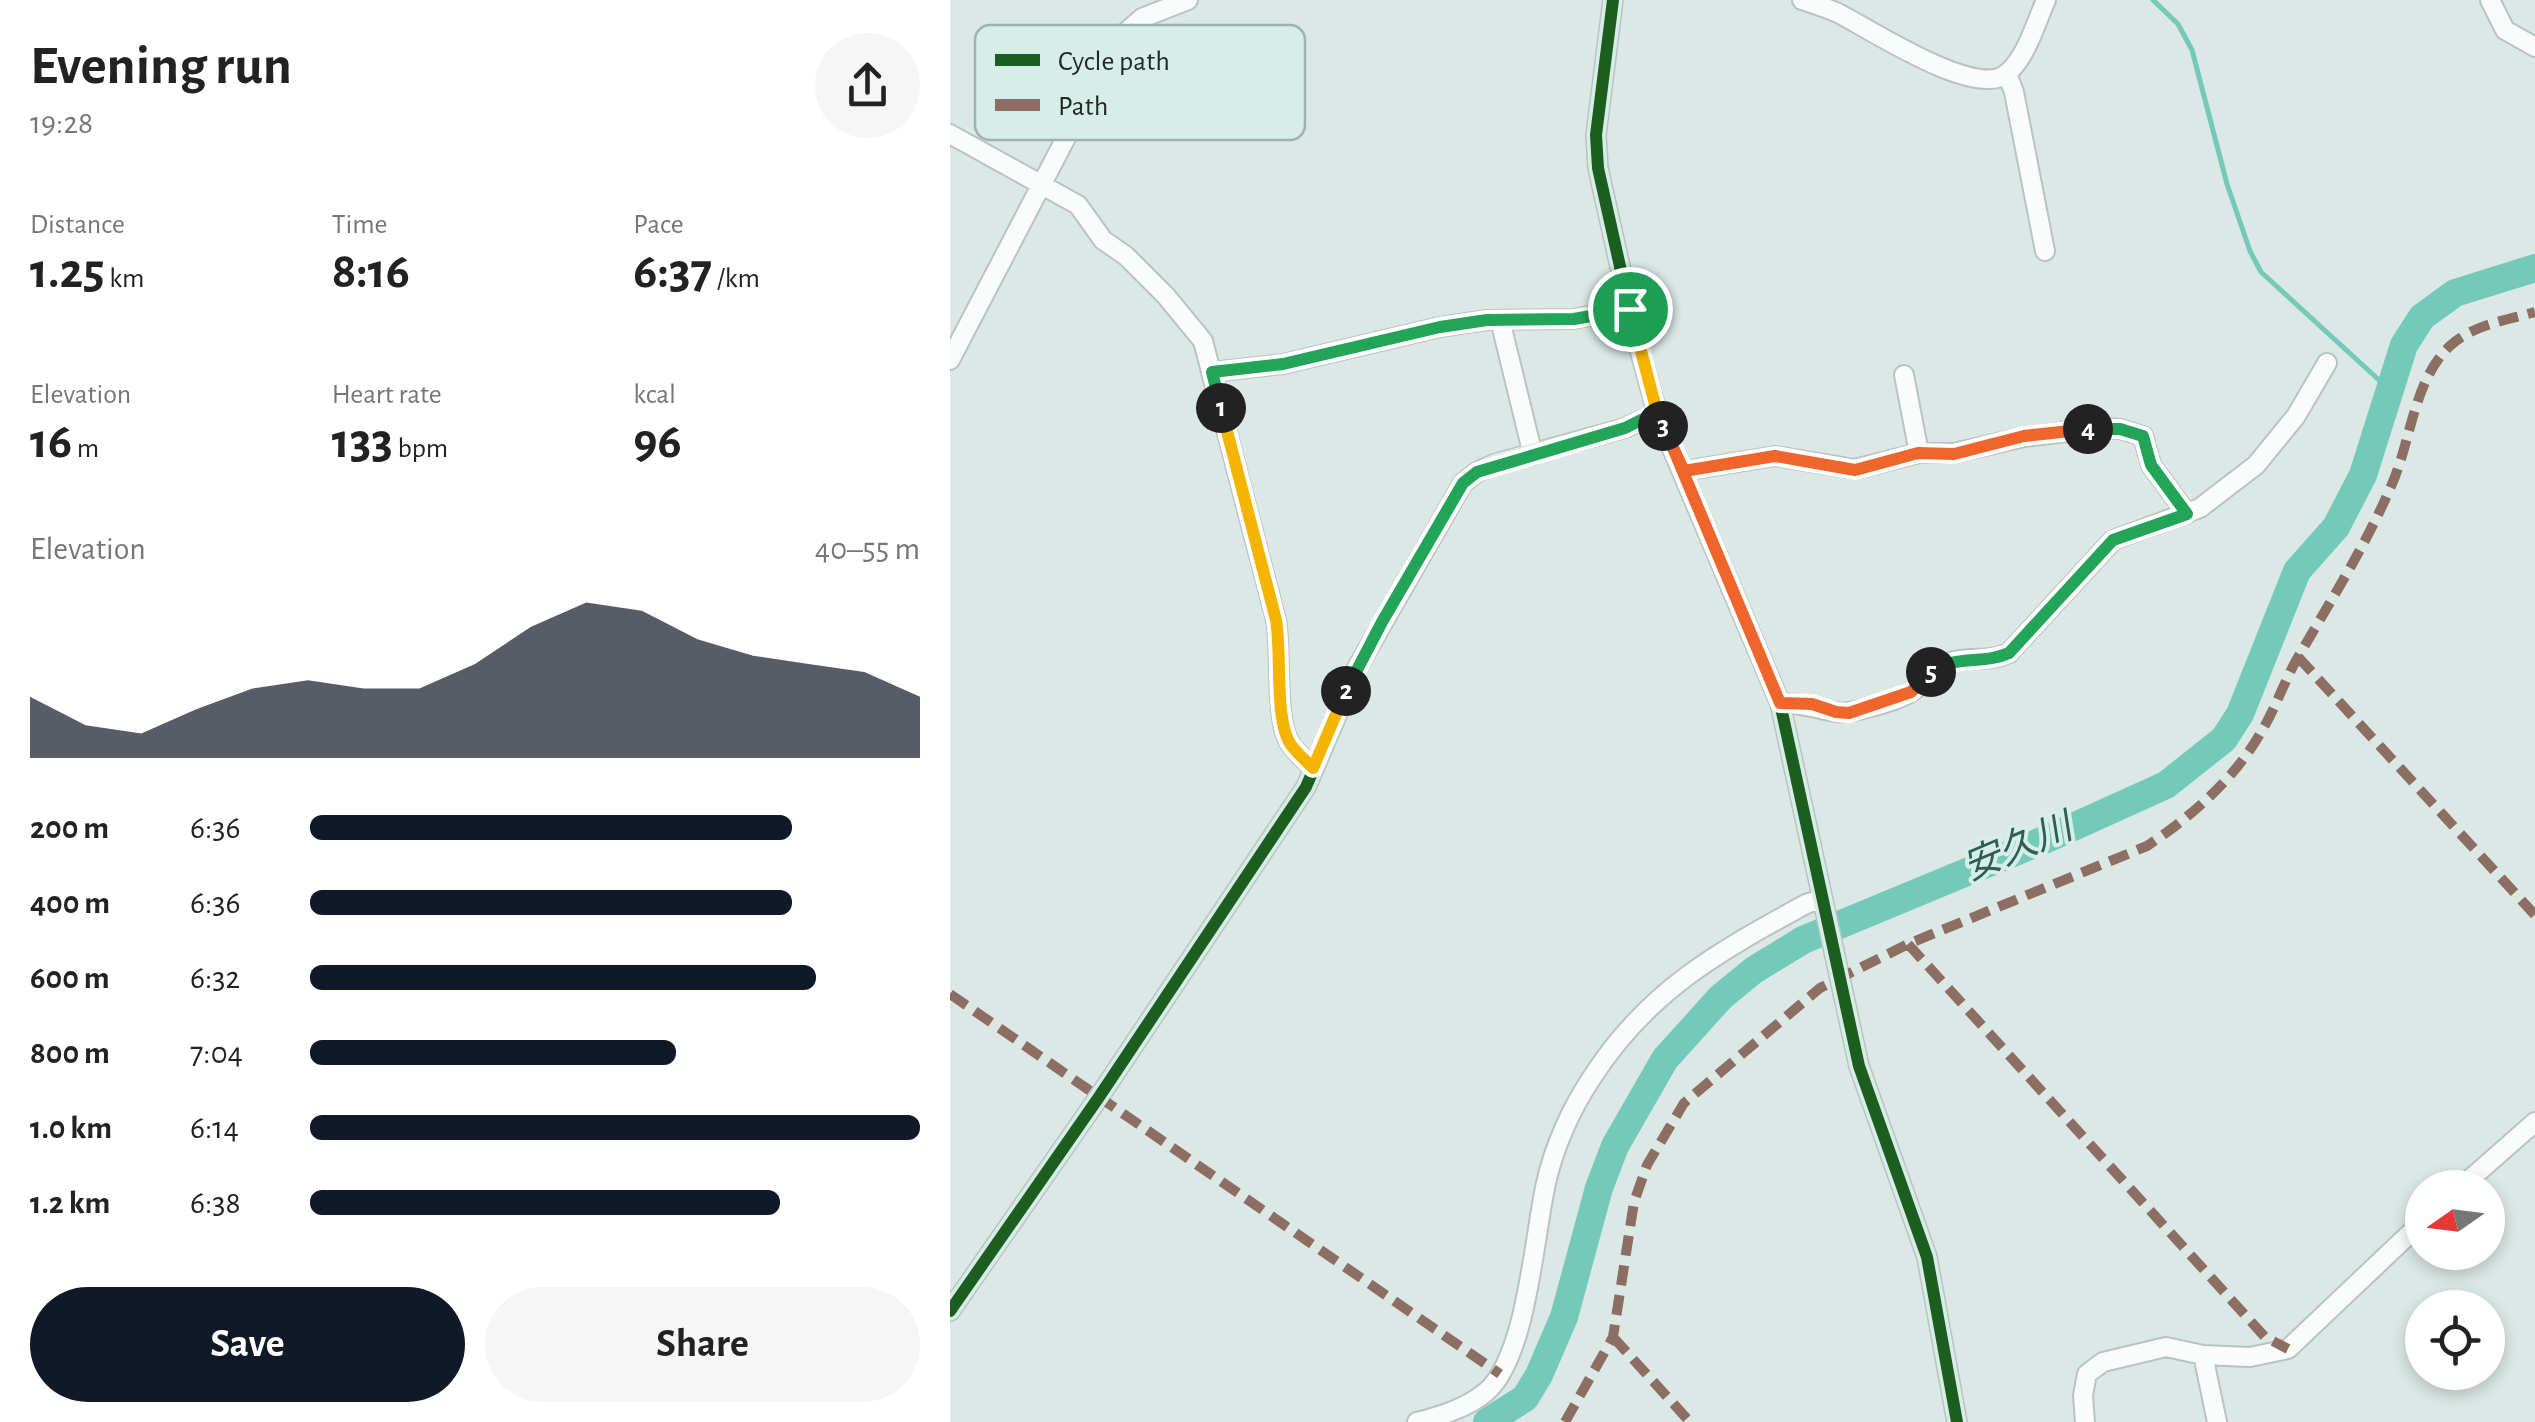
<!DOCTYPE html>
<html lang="en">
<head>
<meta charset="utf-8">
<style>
	:root { --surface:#fff; --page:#f6f6f6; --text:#222; --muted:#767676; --accent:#111827 }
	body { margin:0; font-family:"Alegreya Sans","Noto Sans JP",sans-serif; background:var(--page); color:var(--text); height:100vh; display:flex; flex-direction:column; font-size:38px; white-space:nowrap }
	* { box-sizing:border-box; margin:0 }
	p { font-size:32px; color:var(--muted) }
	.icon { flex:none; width:55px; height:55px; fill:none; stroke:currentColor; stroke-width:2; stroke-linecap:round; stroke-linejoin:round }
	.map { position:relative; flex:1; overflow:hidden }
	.details { display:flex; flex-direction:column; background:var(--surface); width:950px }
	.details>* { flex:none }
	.needle { width:65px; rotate:256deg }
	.buttons { position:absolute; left:1455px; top:1170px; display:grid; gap:20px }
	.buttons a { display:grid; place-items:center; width:100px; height:100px; border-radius:50%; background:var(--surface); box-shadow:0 5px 15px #0003; font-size:50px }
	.pin { position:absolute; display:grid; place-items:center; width:85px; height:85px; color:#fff; margin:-42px; border:5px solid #fff; border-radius:50%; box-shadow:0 2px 10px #0007 }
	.km { position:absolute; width:50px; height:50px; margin:-25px; border-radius:50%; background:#222; color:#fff; font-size:28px; line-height:50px; text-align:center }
	.round { display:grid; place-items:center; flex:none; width:105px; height:105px; border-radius:52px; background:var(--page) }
	.head { display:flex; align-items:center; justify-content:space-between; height:170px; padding:0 30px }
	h1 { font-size:55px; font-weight:700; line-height:75px }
	.stats { display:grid; grid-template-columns:repeat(3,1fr); gap:15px; height:170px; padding:10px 30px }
	.stats div { display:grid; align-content:center }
	.stats b { font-size:50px; font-weight:700 }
	.stats small { font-size:28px; font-weight:400 }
	.stats p { font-size:28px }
	.chart { height:280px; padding:20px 30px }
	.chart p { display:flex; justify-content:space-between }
	.chart svg { width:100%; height:180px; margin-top:10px; fill:var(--accent); opacity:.7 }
	.primary-button { display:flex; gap:20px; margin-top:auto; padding:20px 30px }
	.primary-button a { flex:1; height:115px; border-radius:60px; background:var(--accent); color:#fff; font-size:40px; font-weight:700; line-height:115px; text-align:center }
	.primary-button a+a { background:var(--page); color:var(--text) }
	ul { padding:0 30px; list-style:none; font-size:32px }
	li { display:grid; grid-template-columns:160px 120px 1fr; align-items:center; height:75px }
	li i { height:25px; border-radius:12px; background:var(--accent) }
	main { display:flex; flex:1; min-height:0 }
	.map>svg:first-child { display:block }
</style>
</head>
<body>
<main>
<section class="details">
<div class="head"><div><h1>Evening run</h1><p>19:28</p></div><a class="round"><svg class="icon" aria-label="share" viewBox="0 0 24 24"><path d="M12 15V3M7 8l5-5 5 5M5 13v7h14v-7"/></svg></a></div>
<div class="stats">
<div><p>Distance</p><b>1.25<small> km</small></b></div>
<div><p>Time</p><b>8:16</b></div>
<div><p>Pace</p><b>6:37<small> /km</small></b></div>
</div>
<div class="stats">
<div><p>Elevation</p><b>16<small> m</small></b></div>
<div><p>Heart rate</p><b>133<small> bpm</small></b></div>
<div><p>kcal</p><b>96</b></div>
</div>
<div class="chart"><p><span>Elevation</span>40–55 m</p>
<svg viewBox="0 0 160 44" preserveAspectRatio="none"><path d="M0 44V29L10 36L20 38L30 32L40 27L50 25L60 27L70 27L80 21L90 12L100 6L110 8L120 15L130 19L140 21L150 23L160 29V44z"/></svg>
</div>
<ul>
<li><b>200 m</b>6:36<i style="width:79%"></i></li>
<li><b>400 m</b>6:36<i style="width:79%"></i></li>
<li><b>600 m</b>6:32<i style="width:83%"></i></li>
<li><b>800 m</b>7:04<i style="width:60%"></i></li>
<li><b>1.0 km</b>6:14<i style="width:100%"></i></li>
<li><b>1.2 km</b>6:38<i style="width:77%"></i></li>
</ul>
<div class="primary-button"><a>Save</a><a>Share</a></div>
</section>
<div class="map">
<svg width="1585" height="1422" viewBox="0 0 1585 1422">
	<rect width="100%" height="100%" fill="#dce8e5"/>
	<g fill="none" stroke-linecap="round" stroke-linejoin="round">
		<!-- stream -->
		<path stroke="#74cab8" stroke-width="5" d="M1203,0l25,24 14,26 35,134 23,67 11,21 130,119"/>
		<!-- river -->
		<path stroke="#74cab8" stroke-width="28" d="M537,1422l38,-24 14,-23 25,-58 35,-129 16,-42 50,-87 56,-62 33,-27 49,-30 248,-103 115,-52 58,-46 16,-25 57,-143 39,-44 27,-52 41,-130 18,-28 33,-24 80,-25"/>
		<!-- minor casing -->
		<g stroke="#bac3c1" stroke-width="22">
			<path id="minor" d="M663,0l-17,135 2,33 36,161 23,84 123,290 79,363 68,191 30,165
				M852,0c12,4 25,8 36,13 30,15 137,86 168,61 20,-15 30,-52 40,-74
				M1540,0l15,30 30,17
				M1057,74l7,18 31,159
				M0,134l128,71 25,35 23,16 40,40 37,45 73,279c6,33 -2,101 15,125 6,8 15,16 22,23
				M550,320l33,135
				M0,360l167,-320 25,-22 46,-18
				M262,372l71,-8 157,-37 47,-7 86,-1 56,-10
				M954,375l15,78
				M734,471l91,-15 80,13 64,-16h35l70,-16 76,-9 20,1 23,7 8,29 36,49
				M830,703c24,1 33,5 55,9 14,3 63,-11 76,-20 14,-9 20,-23 37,-29 20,-8 40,0 61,-10l104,-113 87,-32 56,-43 40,-49 31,-53
				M1510,1188l75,-66
				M0,1311l149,-214 207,-310 51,-119 106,-185 14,-11 17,-8 131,-36 32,-15
				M1253,1355l14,67
				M467,1422c23,-6 50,-14 69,-30 41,-35 48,-156 60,-209 8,-36 25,-74 45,-104 56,-88 127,-127 215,-175l15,-5
				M1135,1422l-2,-27 4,-21 16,-12 63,-15 37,8 47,2 38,-8 134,-127"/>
		</g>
		<!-- minor -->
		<use href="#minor" stroke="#fafcfb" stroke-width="18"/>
		<!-- quiet -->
		<path stroke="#8d6e63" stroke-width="10" stroke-dasharray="20 10" stroke-linecap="butt" d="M1348,657l237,258
			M958,944l357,393 23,12
			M0,994l550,380
			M663,1337l77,85
			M615,1422l48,-85 21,-135 13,-37 37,-62 136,-115 88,-44 239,-98c44,-29 87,-67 113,-112 16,-26 25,-56 41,-82 32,-55 66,-109 91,-168 19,-43 22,-106 59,-139 22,-20 56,-25 84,-33"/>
		<!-- cycleway casing -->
		<g stroke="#d7ede7" stroke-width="19">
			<path id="cycleway" d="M663,0l-17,135 2,33 36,161 23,84 123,290 79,363 68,191 30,165
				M0,1311l149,-214 207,-310 51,-119 106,-185 14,-11 17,-8 131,-36 32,-15"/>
		</g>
		<!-- cycleway -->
		<use href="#cycleway" stroke="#1b5e20" stroke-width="12"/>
	</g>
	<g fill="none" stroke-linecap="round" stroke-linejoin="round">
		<!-- split-1 casing -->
		<g stroke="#fff" stroke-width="20">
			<path id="split-1" d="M271,408l-9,-36 71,-8 157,-37 47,-7 87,-1 56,-10"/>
		</g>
		<!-- split-2 casing -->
		<g stroke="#fff" stroke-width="20">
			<path id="split-2" d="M271,408l55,212c6,33 -2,101 15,125 6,8 15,16 22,23l33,-77"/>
		</g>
		<!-- split-3 casing -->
		<g stroke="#fff" stroke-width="20">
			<path id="split-3" d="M396,691l36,-69 81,-139 14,-11 148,-44 32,-16 6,14"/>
		</g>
		<!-- split-4 casing -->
		<g stroke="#fff" stroke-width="20">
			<path id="split-4" d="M713,426l21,45 91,-15 80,14 63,-17 36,1 70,-18 64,-7"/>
		</g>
		<!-- split-5 casing -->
		<g stroke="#fff" stroke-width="20">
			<path id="split-5" d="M981,672c25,-18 52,-7 78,-19l104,-113 74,-26 -36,-49 -8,-29 -23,-7h-32"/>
		</g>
		<!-- split-6 casing -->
		<g stroke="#fff" stroke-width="20">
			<path id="split-6" d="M715,429l115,274 32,1 24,8 13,1 62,-21 20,-20"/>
		</g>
		<!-- split-7 casing -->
		<g stroke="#fff" stroke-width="20">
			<path id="split-7" d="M680,309l27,103 8,17"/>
		</g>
		<!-- split-1 -->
		<use href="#split-1" stroke="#22a559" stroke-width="12"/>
		<!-- split-2 -->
		<use href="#split-2" stroke="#f5b400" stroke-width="12"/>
		<!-- split-3 -->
		<use href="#split-3" stroke="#22a559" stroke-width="12"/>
		<!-- split-4 -->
		<use href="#split-4" stroke="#f0652b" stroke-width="12"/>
		<!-- split-5 -->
		<use href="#split-5" stroke="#22a559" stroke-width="12"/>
		<!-- split-6 -->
		<use href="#split-6" stroke="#f0652b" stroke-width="12"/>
		<!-- split-7 -->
		<use href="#split-7" stroke="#f5b400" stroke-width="12"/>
	</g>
	<g text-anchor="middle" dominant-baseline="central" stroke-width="8" stroke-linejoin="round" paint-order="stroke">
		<!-- water labels -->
		<g font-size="38" font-style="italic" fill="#2e5e53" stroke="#d7ede7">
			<text transform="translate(1068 848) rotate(-23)">安久川</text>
		</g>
	</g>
	<!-- legend -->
	<rect x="25" y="25" width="330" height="115" rx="15" fill="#d7ede7" stroke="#a0b2ad" stroke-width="2.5"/>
	<rect x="45" y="54" width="45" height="12" fill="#1b5e20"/>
	<rect x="45" y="99" width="45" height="12" fill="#8d6e63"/>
	<g font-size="28" fill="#202826">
		<text x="108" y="70">Cycle path</text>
		<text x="108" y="115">Path</text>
	</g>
</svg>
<div class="buttons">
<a><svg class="needle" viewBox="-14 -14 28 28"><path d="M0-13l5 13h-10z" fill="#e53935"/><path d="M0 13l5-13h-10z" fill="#767676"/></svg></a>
<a><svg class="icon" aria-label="locate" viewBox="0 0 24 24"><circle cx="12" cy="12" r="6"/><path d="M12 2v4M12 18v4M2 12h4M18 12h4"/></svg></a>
</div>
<div class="pin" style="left:680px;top:309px;background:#1e9e55"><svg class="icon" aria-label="arrive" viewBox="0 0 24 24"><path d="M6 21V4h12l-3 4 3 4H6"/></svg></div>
<b class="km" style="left:271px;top:408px">1</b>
<b class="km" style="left:396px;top:691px">2</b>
<b class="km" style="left:713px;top:426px">3</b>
<b class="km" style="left:1138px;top:429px">4</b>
<b class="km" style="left:981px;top:672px">5</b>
</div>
</main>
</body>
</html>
